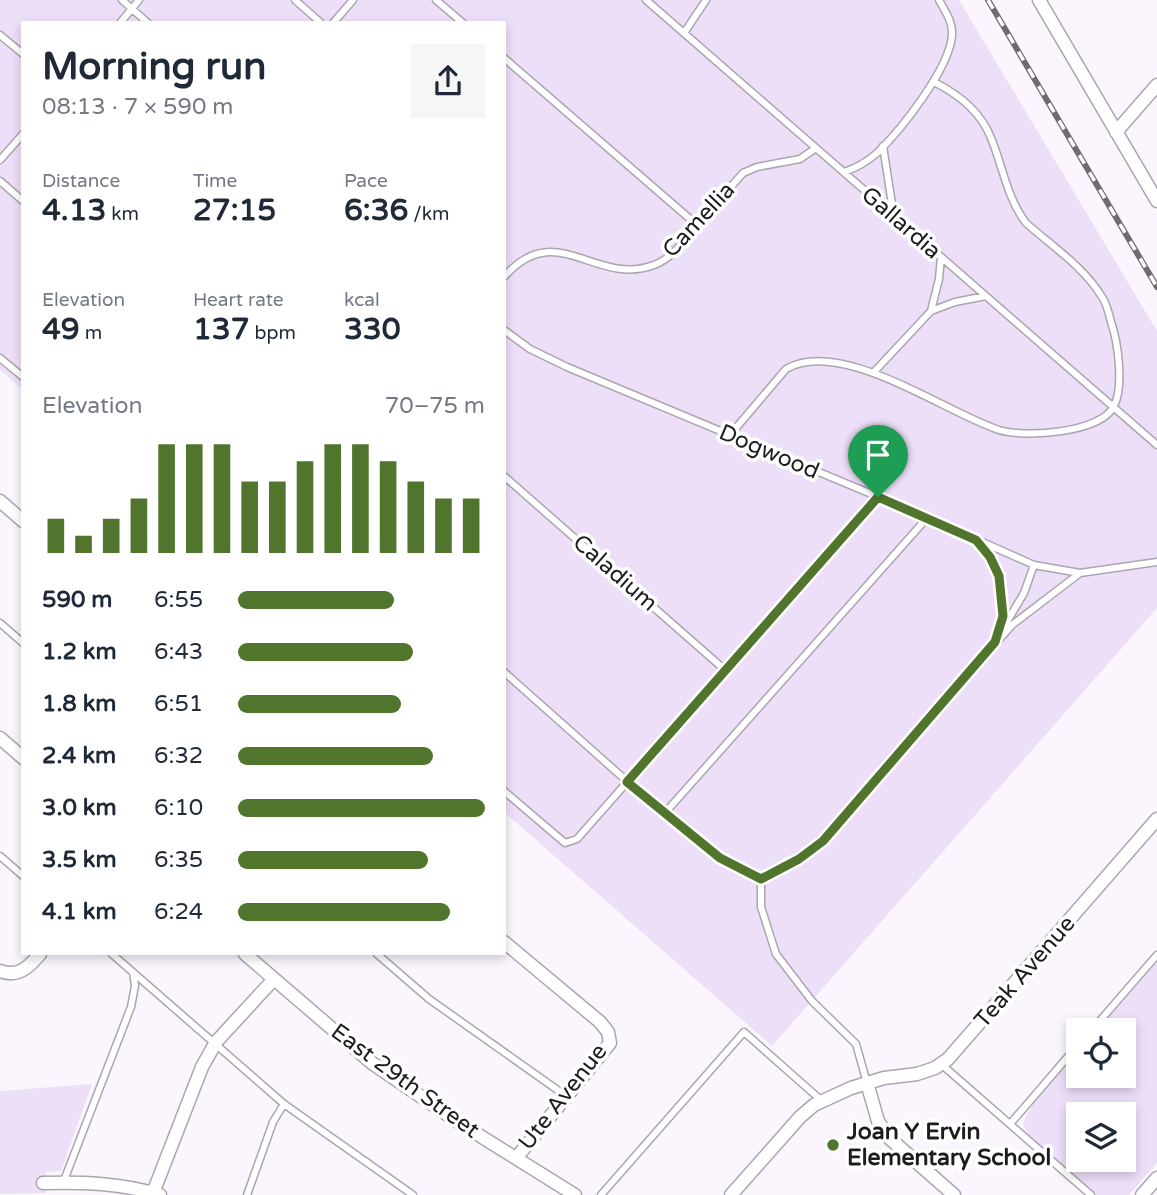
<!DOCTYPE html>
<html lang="en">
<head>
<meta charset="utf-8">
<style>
	:root { --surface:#fff; --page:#f6f6f7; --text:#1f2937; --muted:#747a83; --accent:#52752e }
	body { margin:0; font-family:"Varela Round",sans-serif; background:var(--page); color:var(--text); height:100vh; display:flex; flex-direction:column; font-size:26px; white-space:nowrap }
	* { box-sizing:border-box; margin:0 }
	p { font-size:23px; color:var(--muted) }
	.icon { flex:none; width:38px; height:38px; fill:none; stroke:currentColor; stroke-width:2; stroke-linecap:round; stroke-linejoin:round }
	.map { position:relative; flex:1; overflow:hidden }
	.side { position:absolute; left:21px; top:21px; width:485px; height:934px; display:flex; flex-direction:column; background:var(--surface); border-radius:0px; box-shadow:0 4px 10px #0003 }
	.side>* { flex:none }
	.controls { position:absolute; left:1066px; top:1018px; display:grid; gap:14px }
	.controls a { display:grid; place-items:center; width:70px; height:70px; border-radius:0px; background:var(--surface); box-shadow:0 4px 10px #0003; font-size:35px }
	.pin { position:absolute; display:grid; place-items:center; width:60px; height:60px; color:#fff; margin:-72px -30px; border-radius:50% 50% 50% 0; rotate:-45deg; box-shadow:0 0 7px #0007 }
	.pin .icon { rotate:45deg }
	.round { display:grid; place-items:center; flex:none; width:74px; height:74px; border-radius:0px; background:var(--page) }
	.summary { display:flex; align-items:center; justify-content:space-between; height:119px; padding:0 21px }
	h1 { font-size:38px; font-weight:800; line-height:52px }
	.stats { display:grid; grid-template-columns:repeat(3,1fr); gap:10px; height:119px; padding:7px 21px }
	.stats div { display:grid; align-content:center }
	.stats b { font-size:30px; font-weight:800 }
	.stats small { font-size:19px; font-weight:400 }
	.stats p { font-size:19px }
	.chart { height:196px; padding:14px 21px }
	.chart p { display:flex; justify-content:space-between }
	.chart svg { width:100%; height:126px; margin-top:7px; stroke:var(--accent); stroke-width:6 }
	ul { padding:0 21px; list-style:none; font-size:23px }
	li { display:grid; grid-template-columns:112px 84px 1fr; align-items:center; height:52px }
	li i { height:18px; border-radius:9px; background:var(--accent) }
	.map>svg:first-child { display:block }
</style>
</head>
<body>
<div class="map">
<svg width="1157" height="1195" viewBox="0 0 1157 1195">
	<rect width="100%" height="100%" fill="#fbf6fe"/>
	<!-- green -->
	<path fill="#eedff9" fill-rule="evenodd" d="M0,0h959l198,331v277l-385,438 -268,-234v-789h-481v367l-23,-20z
		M1157,962v201l-28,32h-33l-66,-57 -7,-13c8,-28 36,-51 55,-73v24h46v-45h-27zM1078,1115h46v45h-46z
		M92,1084l-31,87 -15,1v21l-46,1v-103z"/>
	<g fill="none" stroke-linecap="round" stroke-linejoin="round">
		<!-- service casing -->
		<g stroke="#aba5af" stroke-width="9">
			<path id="service" d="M122,0l26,23
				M295,0l26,23
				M436,0l27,23
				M646,0l511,445
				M120,23l19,-23
				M333,23l20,-23
				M684,33l22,-33
				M0,35l23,19
				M504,58l193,167
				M883,146l11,71
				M0,160l23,-26
				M844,172c12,-4 23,-10 33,-19 24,-23 73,-85 75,-118 1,-13 -7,-24 -13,-35
				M0,181l23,20
				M504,277c52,-60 91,10 150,-12 20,-7 32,-28 46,-44 14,-16 29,-32 43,-48l14,-6 43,-8 16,-11
				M931,311l24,-9 31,-6
				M504,330l26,19 37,18 350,146 117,52 46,8
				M0,358l23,19
				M874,372l57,-61 8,-32 2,-22
				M730,435l56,-66c55,-32 158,43 213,61 26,8 102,3 115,-24 10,-19 4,-64 -3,-84 -2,-8 -4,-18 -9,-25 -18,-30 -50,-51 -76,-74 -19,-25 -23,-56 -35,-85 -10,-26 -33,-44 -57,-56
				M504,476l221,194
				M979,543c26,30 27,61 16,98
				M0,623l23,20
				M1001,632l23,-39 10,-28
				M504,672l160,142 56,44 41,21v28l15,47 36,47 44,43 11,39
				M504,791l61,52 12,-4 301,-342
				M664,814l263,-296
				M0,856l23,20
				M761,879l38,-21 24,-17 189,-216 68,-52 77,-11
				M112,954l172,150 129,91
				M377,954l52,45 137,97
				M1091,1031l66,-76
				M941,1064l150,131
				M1010,1124l68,-79
				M63,1183l68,-176 4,-21 -2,-14
				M247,1195l26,-73 11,-18
				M601,1195l143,-163 78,69"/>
		</g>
		<!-- minor casing -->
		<g stroke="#aba5af" stroke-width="15">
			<path id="minor" d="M1039,0l118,201
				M1116,132l41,-47
				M0,501l23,20
				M0,738l23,20
				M504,942l96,80 8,10 2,11 -93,114
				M245,954l127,109 89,61 114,71
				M0,971c18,7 29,-4 40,-17
				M867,1083l11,38 10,16 66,58
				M43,1183c39,-1 79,0 117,12
				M153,1193l49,-126 14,-25 58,-63
				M731,1195l69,-78 14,-12 37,-17 33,-10 33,-4 18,-6 13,-9 209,-240
				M1142,1195l15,-17"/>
		</g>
		<!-- service -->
		<use href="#service" stroke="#fff" stroke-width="6"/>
		<!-- minor -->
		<use href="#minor" stroke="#fff" stroke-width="12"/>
		<!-- rail casing -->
		<g stroke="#6f6c71" stroke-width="6">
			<path id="rail" d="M988,0l169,287"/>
		</g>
		<!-- rail -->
		<use href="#rail" stroke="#fff" stroke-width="3.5" stroke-dasharray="10" stroke-linecap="butt"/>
	</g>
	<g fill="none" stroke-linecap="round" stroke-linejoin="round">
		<!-- route casing -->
		<g stroke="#fff" stroke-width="14">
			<path id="route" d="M878,497l98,43 14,17 9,19 4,40 -8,26 -172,199 -24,18 -38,20 -41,-21 -93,-76z"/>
		</g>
		<!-- route -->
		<use href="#route" stroke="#52752e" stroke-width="9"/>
	</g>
	<!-- markers -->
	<circle fill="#52752e" stroke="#fff" stroke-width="2.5" cx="833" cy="1145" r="7"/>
	<g text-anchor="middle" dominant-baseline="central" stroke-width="7" stroke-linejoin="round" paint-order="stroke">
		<!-- street labels -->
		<g font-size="23" fill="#1f1c20" stroke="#fff">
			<text transform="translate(699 220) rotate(-47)">Camellia</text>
			<text transform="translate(901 223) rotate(41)">Gallardia</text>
			<text transform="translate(769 452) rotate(23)">Dogwood</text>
			<text transform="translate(615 573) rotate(41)">Caladium</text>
			<text transform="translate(1025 972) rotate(-49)">Teak Avenue</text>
			<text transform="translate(405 1081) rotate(36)">East 29th Street</text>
			<text transform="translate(563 1097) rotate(-52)">Ute Avenue</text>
		</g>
		<!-- poi labels -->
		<g font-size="23" font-weight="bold" fill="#1f1c20" stroke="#fff" text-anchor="start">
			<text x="847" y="1132">Joan Y Ervin<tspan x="847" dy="26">Elementary School</tspan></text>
		</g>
	</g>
</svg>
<div class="controls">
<a><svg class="icon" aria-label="locate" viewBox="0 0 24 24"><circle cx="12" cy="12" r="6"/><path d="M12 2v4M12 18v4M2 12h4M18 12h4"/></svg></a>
<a><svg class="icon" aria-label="layers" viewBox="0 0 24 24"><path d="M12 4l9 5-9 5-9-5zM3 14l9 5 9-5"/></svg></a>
</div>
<div class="pin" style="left:878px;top:497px;background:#1e9e55"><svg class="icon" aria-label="arrive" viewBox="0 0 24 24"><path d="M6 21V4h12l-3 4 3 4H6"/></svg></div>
<section class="side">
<div class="summary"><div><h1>Morning run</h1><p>08:13 · 7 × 590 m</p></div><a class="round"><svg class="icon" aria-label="share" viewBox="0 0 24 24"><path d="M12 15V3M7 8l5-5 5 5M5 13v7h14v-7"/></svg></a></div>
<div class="stats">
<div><p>Distance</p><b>4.13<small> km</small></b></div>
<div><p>Time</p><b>27:15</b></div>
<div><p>Pace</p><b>6:36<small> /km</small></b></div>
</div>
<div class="stats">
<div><p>Elevation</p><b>49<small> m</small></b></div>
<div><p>Heart rate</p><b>137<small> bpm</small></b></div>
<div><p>kcal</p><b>330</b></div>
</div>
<div class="chart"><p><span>Elevation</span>70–75 m</p>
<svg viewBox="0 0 160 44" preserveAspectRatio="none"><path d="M5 44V32M15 44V38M25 44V32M35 44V25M45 44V6M55 44V6M65 44V6M75 44V19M85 44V19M95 44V12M105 44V6M115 44V6M125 44V12M135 44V19M145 44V25M155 44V25"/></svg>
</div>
<ul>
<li><b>590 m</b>6:55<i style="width:63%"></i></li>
<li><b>1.2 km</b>6:43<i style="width:71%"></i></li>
<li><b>1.8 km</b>6:51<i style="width:66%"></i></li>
<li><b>2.4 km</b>6:32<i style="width:79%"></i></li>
<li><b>3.0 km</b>6:10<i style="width:100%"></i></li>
<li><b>3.5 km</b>6:35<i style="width:77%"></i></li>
<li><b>4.1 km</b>6:24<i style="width:86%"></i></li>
</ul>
</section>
</div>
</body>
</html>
